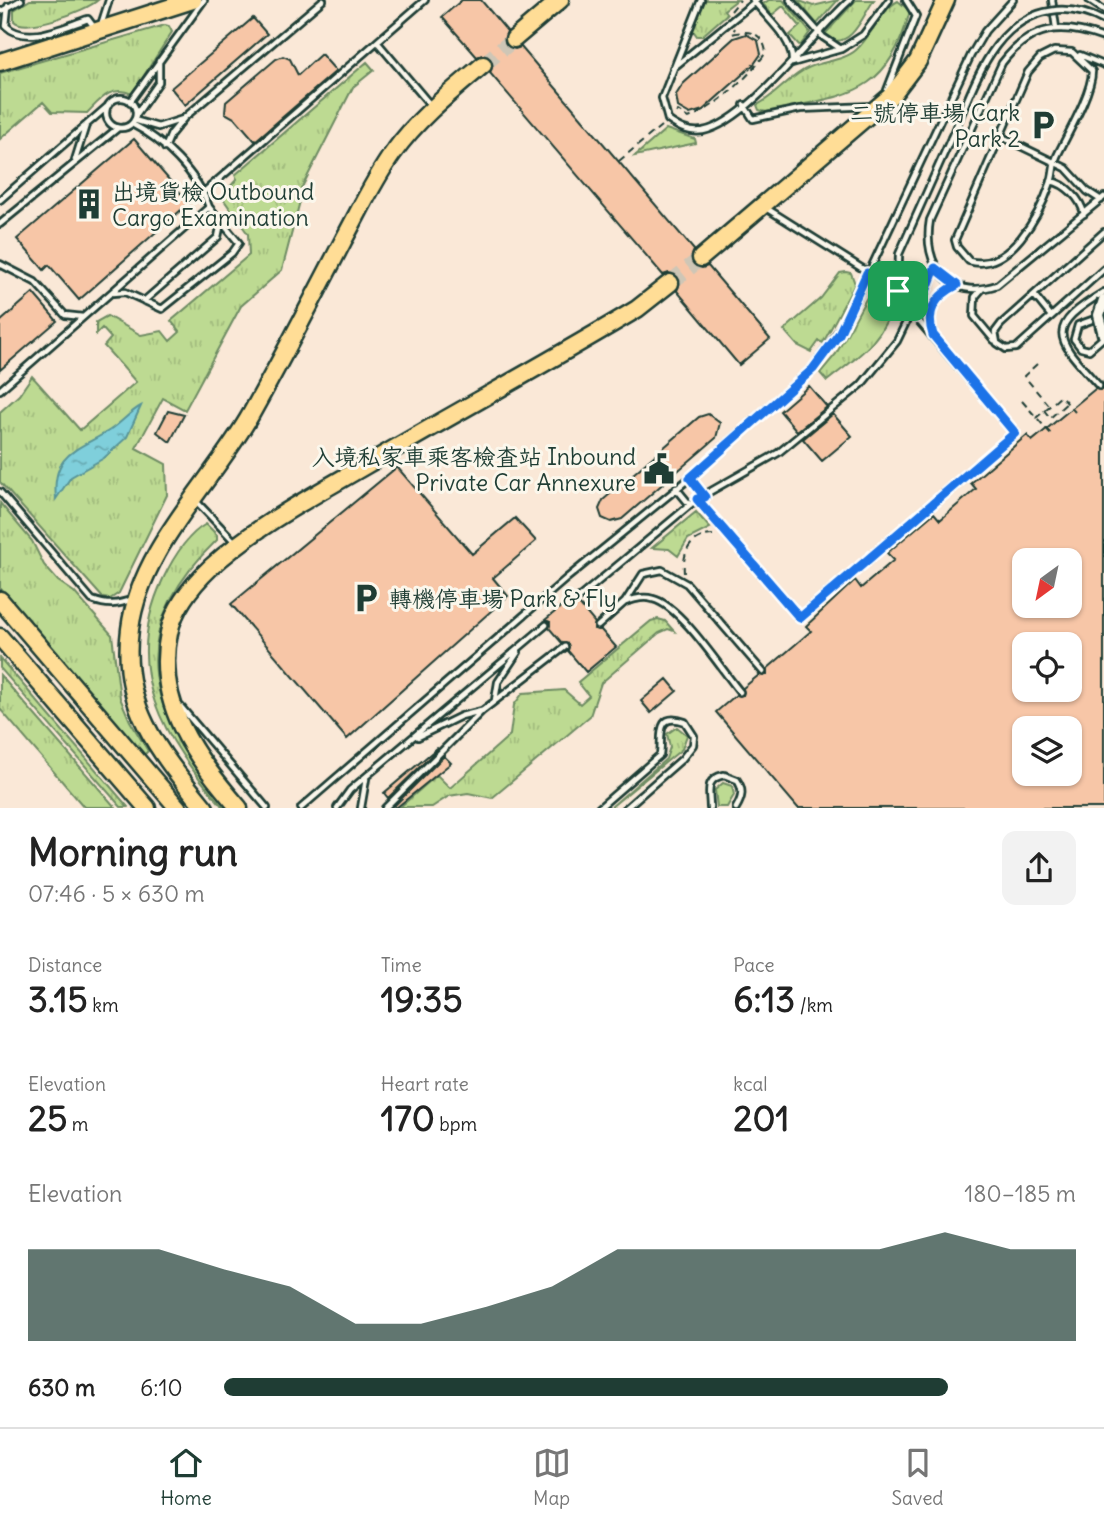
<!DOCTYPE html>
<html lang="en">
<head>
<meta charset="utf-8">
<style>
	:root { --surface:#fff; --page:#f2f2f2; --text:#222; --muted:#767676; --line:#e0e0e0; --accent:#1f3d34 }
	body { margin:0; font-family:Delius,"LXGW WenKai TC",sans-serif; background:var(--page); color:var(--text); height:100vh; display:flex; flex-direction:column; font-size:26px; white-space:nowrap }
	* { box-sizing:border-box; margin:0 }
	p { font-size:23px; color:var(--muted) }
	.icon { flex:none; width:38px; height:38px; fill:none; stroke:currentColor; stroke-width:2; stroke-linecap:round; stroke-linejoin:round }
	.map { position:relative; height:808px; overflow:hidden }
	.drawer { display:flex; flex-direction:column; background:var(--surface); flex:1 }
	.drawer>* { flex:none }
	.needle { width:46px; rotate:213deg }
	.buttons { position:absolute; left:1012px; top:548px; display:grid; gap:14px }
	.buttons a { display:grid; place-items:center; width:70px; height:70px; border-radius:14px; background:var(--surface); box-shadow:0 2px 5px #0004; font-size:35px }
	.pin { position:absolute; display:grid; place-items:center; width:60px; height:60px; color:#fff; margin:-30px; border-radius:14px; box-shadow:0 4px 10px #0006 }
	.round { display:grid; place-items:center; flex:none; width:74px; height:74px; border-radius:14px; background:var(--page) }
	.head { display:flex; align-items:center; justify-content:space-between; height:119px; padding:0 28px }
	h1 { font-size:38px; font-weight:700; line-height:52px }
	.figures { display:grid; grid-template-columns:repeat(3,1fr); gap:10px; height:119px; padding:7px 28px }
	.figures div { display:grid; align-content:center }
	.figures b { font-size:35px; font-weight:700 }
	.figures small { font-size:19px; font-weight:400 }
	.figures p { font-size:19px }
	.chart { height:196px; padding:14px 28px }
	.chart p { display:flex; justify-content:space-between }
	.chart svg { width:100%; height:126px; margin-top:7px; fill:var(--accent); opacity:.7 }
	ul { padding:0 28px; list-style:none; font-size:23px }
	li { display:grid; grid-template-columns:112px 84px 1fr; align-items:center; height:52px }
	li i { height:18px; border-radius:9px; background:var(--accent) }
	.dock { display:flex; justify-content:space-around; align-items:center; height:98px; border-top:2px solid var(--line); background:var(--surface); font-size:19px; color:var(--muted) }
	.dock a { display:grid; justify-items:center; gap:4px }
	.dock .on { color:var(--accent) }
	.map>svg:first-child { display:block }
</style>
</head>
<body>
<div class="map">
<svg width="1104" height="808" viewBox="0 0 1104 808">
	<defs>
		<pattern id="grass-tufts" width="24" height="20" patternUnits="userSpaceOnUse" patternTransform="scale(1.75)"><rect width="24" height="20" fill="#bdda92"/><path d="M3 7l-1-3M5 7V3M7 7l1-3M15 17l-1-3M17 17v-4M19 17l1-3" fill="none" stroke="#a2bc7e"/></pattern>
		<pattern id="water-ripples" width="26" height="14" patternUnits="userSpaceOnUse" patternTransform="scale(1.75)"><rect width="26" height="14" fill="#7fcfdb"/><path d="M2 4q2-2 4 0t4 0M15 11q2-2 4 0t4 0" fill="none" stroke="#67a9b2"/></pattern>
	</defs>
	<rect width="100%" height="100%" fill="#fae8d7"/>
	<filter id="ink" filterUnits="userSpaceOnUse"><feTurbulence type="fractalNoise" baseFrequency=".0143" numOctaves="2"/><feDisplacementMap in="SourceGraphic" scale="14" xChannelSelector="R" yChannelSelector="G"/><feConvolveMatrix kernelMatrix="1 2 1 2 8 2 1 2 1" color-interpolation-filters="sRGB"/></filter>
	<g filter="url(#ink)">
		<!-- grass -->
		<path fill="url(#grass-tufts)" stroke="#6e8c63" stroke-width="2" d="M30,0h68c-12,11 -72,33 -84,21v-11z
			M704,0h33l-13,10 3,4 -25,22h-5l-5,-7z
			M769,0h14l27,32 -10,14 -10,-11 10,-9 -17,-20 -11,9 -9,-11z
			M797,0l16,6 25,-6 -21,24z
			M856,0h18c-11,15 -21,46 -43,40l-6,-6z
			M898,1l12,10c-24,90 -66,83 -145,101l-6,-2 -2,-5c20,-10 33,-30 53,-38 14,-6 35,-7 46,-17 16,-14 23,-39 42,-49z
			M165,25l4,1 3,6 -40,62c-21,-10 -32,6 -45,19l-35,-1 -9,-10 -43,37v-66z
			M367,62l7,8 -21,17 -53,104v10l-18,69 -41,36 -56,104 -22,-12 -27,50 30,16 1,31 -48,98 -9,6 -7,-1 -103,-116v-70l19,-17 13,-19 48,54 56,-48 -32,-36 7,-8 -9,-10 -6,6v-12l11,-6 34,19 21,-4 8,10 10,-9 -9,-11 78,-66 -1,-21 -24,-34 3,-10 10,-11 -2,-4z
			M666,129l29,10 1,4 -61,13z
			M846,272l5,1 4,11 -32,59 -4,-2 -8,11 -14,-7 -13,-15 37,-32 19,-25z
			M880,287l6,3 7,11c-8,39 -37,57 -66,80l-7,-8 16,-19 36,-66z
			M0,503l32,38 12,24 14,16 16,11 38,43 8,63 10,23 18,30 -4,4 -144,-167z
			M696,512l14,16 -22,11 -10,17 -9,-7 -17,-1z
			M206,524l11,11v5c-98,94 -68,176 11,267h-5c-59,-68 -103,-136 -60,-228 9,-19 24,-44 43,-55z
			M658,619l7,2 9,10 -6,-2 -9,4 -58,50 -11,33 -98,82 -24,-5 -19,3 -17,11h-32l37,-32 13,13 60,-53 4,-30 9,-12 41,-3 16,14 9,-8 -11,-14 73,-61z
			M0,658l128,149h-7l-121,-139z
			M0,675l115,132h-31l-84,-98z
			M677,727l10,8 -5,14 -71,58 55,-48 4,-12 -3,-13z
			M723,783l9,3 2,9 -7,12h-10l-2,-17z"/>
		<!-- water -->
		<path fill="url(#water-ripples)" stroke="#599598" stroke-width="2" d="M141,406l-14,31 -23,21 -33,19 -15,22c-5,-47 23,-49 54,-69 11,-7 21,-19 31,-24z"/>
		<!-- building -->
		<path fill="#f7c6a7" stroke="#1f3d34" stroke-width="2" fill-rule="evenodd" d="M462,0h19l26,31 -3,9 3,6 8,3 6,-2 173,203 -3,9 3,6 8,3 6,-2 62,73 -31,26 -62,-74 3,-9 -2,-6 -9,-3 -6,2 -173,-202 3,-9 -2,-6 -9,-3 -5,2 -35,-40z
			M253,18l14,16 -82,71 -14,-17z
			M746,34l12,7 3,13 -7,10 -51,46 -13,4 -12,-7 -2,-12 7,-11 51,-46z
			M321,54l15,17 -81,70 -19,-22 -11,-6 1,-11 50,-43 7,-3 7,3 8,16z
			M134,139l55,64 -110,97 -30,-35 -5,5 -27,-31z
			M33,293l24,28 -57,49v-48z
			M1104,381v427h-306l-82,-96 20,-17h7v-7l16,-13h8v-6l44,-38 -5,-5 49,-46 6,8 33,-28 -7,-7 47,-40 6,7 36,-31 -5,-6 56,-48 5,6 63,-52 7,1zM1024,560h45v46h-45zM1024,644h45v46h-45zM1024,728h45v46h-45z
			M809,386l18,21 -30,24 -17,-20z
			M168,411l16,4 -14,27 -13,-10z
			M708,414l12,9 -4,15 -94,81 -11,3 -9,-4 -3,-9 4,-9 96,-83z
			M833,414l19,22 -30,25 -19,-22z
			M397,467l75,87 43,-36 21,23 -43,37 15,18 -161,143 -116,-135z
			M572,598l1,6h6l16,19 -1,6 7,1 15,17 -30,25 -18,-21v-7l-6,-1 -13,-15 1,-6 -5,-2z
			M667,679l10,12 -26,22 -10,-12z
			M437,748l1,1 -50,49 -4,-5z
			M444,756l7,7 -55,45 -2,-2z"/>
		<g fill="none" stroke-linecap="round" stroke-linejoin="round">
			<!-- motorway-tunnel -->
			<path stroke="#cec6b6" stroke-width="16" stroke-dasharray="16 8" stroke-linecap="butt" d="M483,65l31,-26
				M670,283l31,-25"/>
			<!-- service casing -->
			<g stroke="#1f3d34" stroke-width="10">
				<path id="service" d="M701,0l-39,98 6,22c11,8 21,13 35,11 46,-9 111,-99 147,-131
					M753,0c14,19 41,39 39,63l49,-14
					M790,0l33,37 18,12 22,-14 26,-35
					M1052,0l4,28
					M1089,0l15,10
					M8,6l-2,20c21,20 57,1 82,-7l6,8
					M0,12l21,-12
					M101,25l8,-25
					M1104,38c-43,-16 -73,-13 -102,25l-72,157c-8,45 19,81 67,65l107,-88
					M378,43l54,64
					M1054,51l18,1 20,19c0,22 -25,64 -35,85 -4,9 -3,18 -6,26 -11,32 -42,91 -82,79l-12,-14 -2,-7 73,-168 12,-14z
					M1080,55l24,10
					M673,68l84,-68
					M887,90l29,-74 -10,-16
					M106 113a15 15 0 1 1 30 0a15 15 0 1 1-30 0Z
					M130,102l74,-102
					M744,105l9,14 47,-10 72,-3
					M136,115l23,-33v-21
					M134,120l24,7 25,-8
					M1000,136l66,32 21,23 14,9
					M165,148l6,-14 13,-16 139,-118
					M75,160l11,-35
					M1051,181c15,3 30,18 33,33
					M204,192l221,-192
					M0,200l109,-95
					M766,208l132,83
					M0,224l118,-96
					M1104,232l-103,92 -6,8 2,11 9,6 10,-1 88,-79
					M0,264l35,18 30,33 18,2
					M982,289l-7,8 -1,19 20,24
					M113,293l12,-1 37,17 70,-56 7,-10 -30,-36
					M1034,295l17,21
					M144,301l74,-64 3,-14
					M916,316l19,-48
					M1100,317l-22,8 -4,14 7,9 8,2 15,-13
					M932,331c-7,-22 6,-36 25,-46
					M1099,386c-42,-47 -57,-57 5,-94
					M0,390l209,-183c-11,-33 -47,-68 -77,-83
					M690,478l15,19
					M676,488l14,17
					M0,492l92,108c16,6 25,5 41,-1
					M697,499l103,119 215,-185 -104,-121
					M195,500l40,42
					M576,600l121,-101 81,-46 83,-68 36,-44 14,-29 -13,-21 1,-37 52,-116
					M625,602c10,-3 18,-6 28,-3 27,6 68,70 87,93
					M598,626l27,-24 18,-28 19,-4 25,14 76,88
					M495,700l3,-18 20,-30
					M181,707l86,101
					M418,737l43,-21 20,-5
					M301,808l266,-230 123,-100 123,-110 35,-51 123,-262 14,-24 28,-31
					M337,808l13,-18 196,-165
					M361,808l5,-29
					M385,808l97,-97 83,-64
					M599,808l61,-53c3,-16 -6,-44 25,-33l9,14 -1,9 -11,14 -56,49
					M710,808c0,-16 -6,-29 14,-33l13,5c7,10 5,18 -1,28"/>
			</g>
			<!-- motorway casing -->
			<g stroke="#1f3d34" stroke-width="21">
				<path id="motorway" d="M514,39l46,-39
					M0,62l193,-62
					M701,258l191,-163 26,-34 28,-61
					M0,600l178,208
					M0,637l147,171
					M205,808c-46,-56 -85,-102 -75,-179 10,-81 82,-146 121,-215 32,-57 62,-115 92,-173 16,-29 30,-60 50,-88 25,-35 58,-61 90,-88
					M239,808c-43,-50 -85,-105 -70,-175 5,-26 23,-48 42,-66 45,-41 102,-71 155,-102 89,-52 181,-102 271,-156l33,-26"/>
			</g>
			<!-- path -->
			<path stroke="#1f3d34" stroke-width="2" stroke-dasharray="7 5" stroke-linecap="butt" d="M731,11l9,-11
				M676,113l2,-2 10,7c25,-8 64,-43 78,-66 -3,-19 -16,-23 -34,-18l3,-6
				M619,161l42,-35
				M1037,364l-13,12 25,30
				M1022,401l29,33
				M1044,410l6,8 19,-17
				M684,573c-2,-23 8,-39 33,-38"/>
			<!-- service -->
			<use href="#service" stroke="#fbf7ec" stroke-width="4.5"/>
			<!-- motorway -->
			<use href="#motorway" stroke="#ffdd96" stroke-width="16"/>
			<!-- service-bridge casing -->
			<g stroke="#1f3d34" stroke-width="10" stroke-linecap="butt">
				<path id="service-bridge" d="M951,138c23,-50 41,-122 106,-128 16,-1 32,3 47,11"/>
			</g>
			<!-- tertiary-bridge casing -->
			<g stroke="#1f3d34" stroke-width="16" stroke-linecap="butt">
				<path id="tertiary-bridge" d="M1104,300l-5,15 5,20"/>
			</g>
			<!-- path-bridge -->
			<path stroke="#1f3d34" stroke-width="2" stroke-dasharray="7 5" stroke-linecap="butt" d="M1036,418l25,-22 14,16"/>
			<!-- service-bridge -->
			<use href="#service-bridge" stroke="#fbf7ec" stroke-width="4.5"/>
			<!-- tertiary-bridge -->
			<use href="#tertiary-bridge" stroke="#fbf7ec" stroke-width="10"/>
		</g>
	</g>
	<g fill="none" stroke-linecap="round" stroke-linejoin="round" filter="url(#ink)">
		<!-- route casing -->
		<g stroke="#fff" stroke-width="14">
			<path id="route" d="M935,268l22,17c-22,11 -32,26 -24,50l82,98 -215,185 -103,-119 8,-2 -15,-19 123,-109 26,-35 28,-61 31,18 18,26z"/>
		</g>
		<!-- route -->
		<use href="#route" stroke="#1a73e8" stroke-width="9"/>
	</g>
	<!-- icons -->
	<defs>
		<g id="parking-bare" transform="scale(2.415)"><path d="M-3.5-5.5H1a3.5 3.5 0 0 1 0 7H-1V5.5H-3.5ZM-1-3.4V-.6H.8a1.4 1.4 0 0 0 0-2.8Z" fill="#1f3d34" stroke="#fbf7ec" stroke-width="2.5" paint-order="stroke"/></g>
		<g id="building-bare" transform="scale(2.415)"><path d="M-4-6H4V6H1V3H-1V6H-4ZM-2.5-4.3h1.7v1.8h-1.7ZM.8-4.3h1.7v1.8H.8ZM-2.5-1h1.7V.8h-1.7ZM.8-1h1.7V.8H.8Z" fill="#1f3d34" stroke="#fbf7ec" stroke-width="2.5" paint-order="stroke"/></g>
		<g id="civic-bare" transform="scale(2.415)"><path d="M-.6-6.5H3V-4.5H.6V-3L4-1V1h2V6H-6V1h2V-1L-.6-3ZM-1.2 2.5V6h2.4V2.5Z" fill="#1f3d34" stroke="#fbf7ec" stroke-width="2.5" paint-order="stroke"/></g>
	</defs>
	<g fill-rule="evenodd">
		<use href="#parking-bare" x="1043" y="125"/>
		<use href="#building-bare" x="89" y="204"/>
		<use href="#civic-bare" x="659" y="469"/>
		<use href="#parking-bare" x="366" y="598"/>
	</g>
	<g text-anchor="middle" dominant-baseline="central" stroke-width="6" stroke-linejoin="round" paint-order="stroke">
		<!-- poi labels -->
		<g font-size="23" fill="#1f3d34" stroke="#fbf7ec" text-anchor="end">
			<text x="1020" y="112">二號停車場 Cark<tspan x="1020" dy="26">Park 2</tspan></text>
			<text x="112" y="191" text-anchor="start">出境貨檢 Outbound<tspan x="112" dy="26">Cargo Examination</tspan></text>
			<text x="636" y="456">入境私家車乘客檢查站 Inbound<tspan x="636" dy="26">Private Car Annexure</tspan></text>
			<text x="389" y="598" text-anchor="start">轉機停車場 Park &amp; Fly</text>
		</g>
	</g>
</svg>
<div class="buttons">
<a><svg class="needle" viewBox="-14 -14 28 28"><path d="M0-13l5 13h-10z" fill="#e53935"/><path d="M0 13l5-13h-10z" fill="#767676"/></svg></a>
<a><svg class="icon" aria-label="locate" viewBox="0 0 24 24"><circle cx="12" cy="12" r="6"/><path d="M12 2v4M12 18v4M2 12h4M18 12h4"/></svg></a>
<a><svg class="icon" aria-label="layers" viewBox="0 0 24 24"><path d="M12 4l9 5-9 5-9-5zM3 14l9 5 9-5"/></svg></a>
</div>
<div class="pin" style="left:898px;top:291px;background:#1e9e55"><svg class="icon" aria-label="arrive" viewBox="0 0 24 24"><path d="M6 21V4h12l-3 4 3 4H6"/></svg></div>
</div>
<section class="drawer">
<div class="head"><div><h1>Morning run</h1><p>07:46 · 5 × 630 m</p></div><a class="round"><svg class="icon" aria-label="share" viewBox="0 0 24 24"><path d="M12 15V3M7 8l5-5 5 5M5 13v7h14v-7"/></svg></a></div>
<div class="figures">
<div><p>Distance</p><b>3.15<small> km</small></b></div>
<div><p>Time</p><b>19:35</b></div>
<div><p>Pace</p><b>6:13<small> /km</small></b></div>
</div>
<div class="figures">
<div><p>Elevation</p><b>25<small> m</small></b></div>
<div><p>Heart rate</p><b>170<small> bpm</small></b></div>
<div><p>kcal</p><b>201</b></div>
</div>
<div class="chart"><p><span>Elevation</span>180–185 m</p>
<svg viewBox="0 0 160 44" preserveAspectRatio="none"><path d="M0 44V12L10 12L20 12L30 19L40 25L50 38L60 38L70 32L80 25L90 12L100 12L110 12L120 12L130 12L140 6L150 12L160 12V44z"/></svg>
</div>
<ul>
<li><b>630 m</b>6:10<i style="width:85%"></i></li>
</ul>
</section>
<nav class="dock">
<a class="on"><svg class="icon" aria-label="home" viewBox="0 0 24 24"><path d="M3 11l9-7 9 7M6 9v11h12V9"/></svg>Home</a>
<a><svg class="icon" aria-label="map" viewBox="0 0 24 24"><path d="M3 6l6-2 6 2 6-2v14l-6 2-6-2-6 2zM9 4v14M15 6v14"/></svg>Map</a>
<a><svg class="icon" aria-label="saved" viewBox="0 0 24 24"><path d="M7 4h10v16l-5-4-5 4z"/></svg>Saved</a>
</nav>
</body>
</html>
